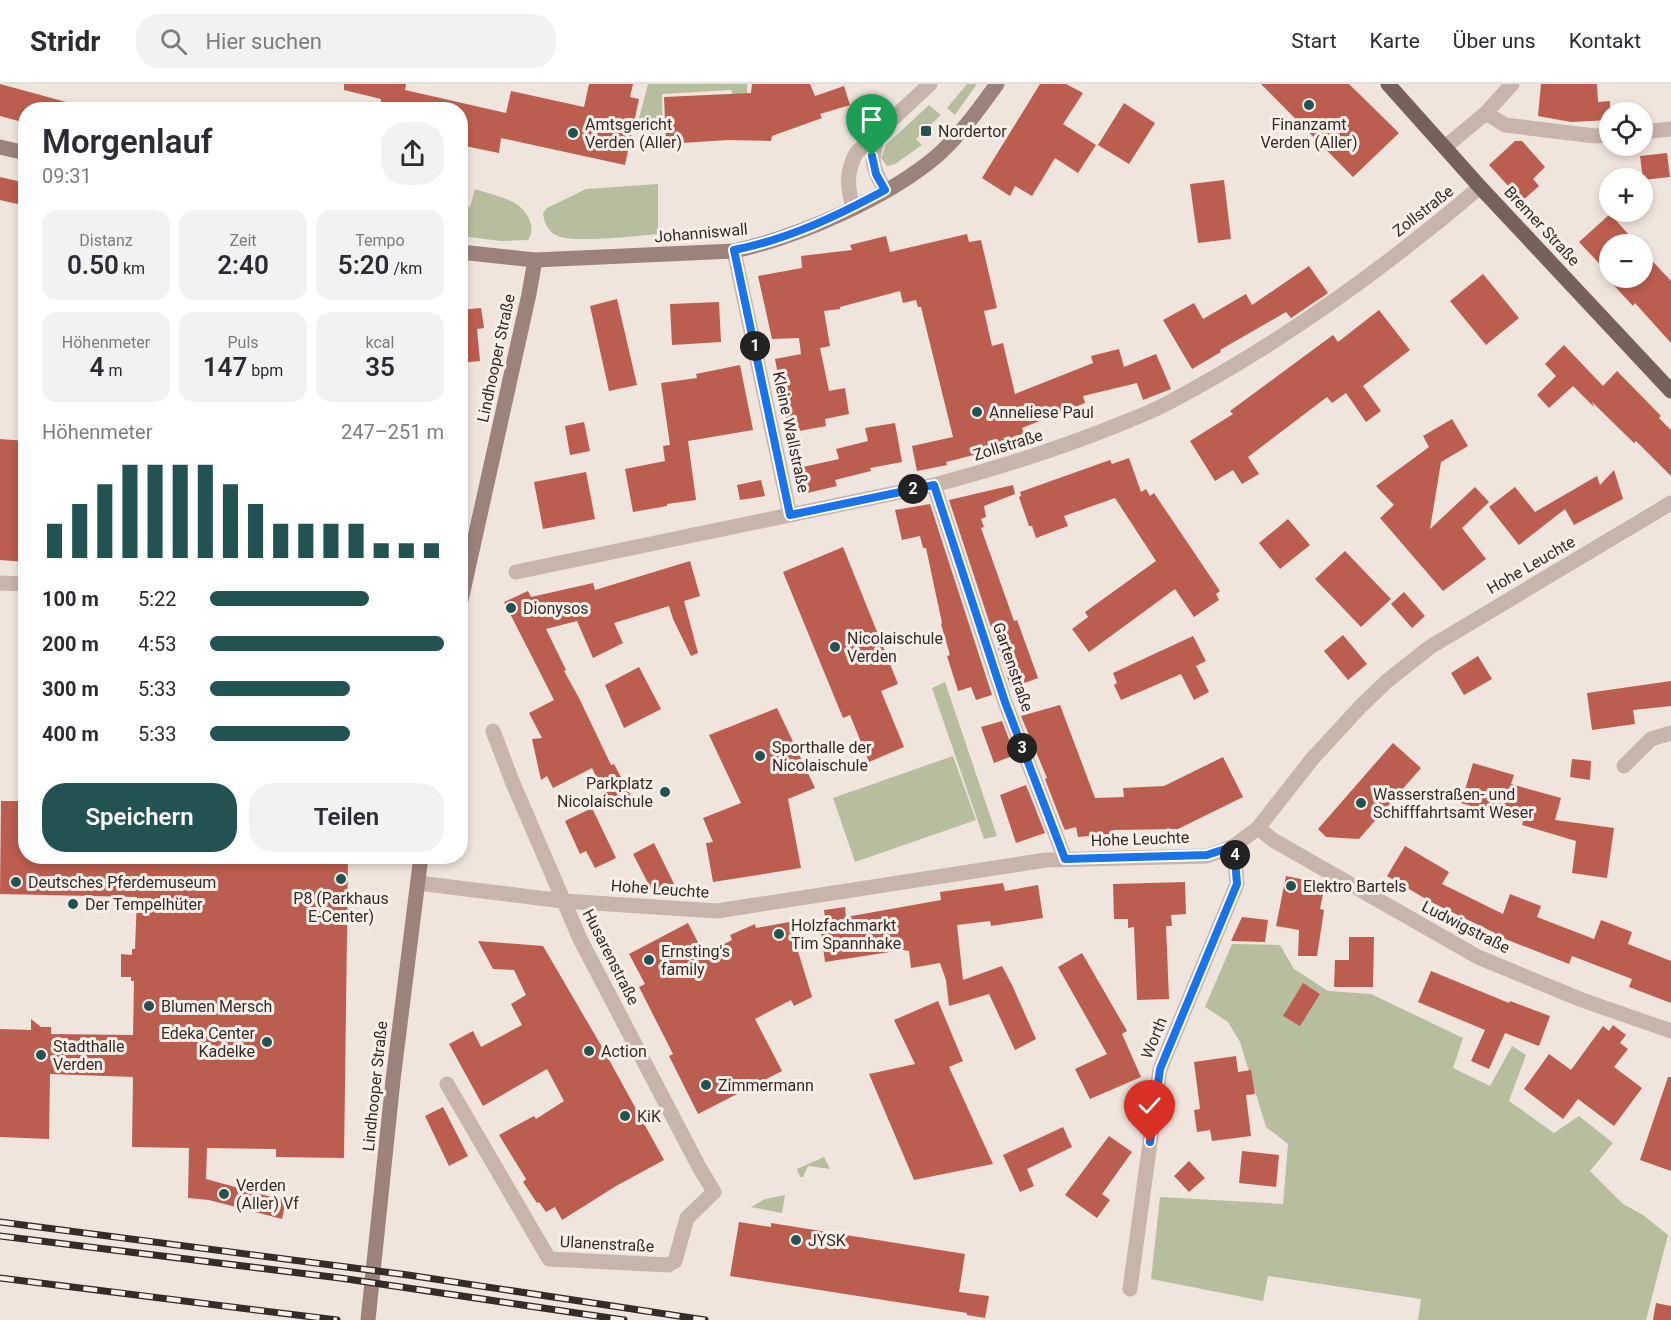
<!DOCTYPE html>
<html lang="de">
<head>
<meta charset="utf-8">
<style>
	:root { --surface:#fff; --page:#f2f2f3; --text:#2b2b33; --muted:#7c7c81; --line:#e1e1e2; --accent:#225352 }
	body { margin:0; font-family:Roboto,sans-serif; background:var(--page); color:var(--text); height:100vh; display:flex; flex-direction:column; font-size:22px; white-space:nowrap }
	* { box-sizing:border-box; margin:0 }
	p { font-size:20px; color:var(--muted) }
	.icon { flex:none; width:33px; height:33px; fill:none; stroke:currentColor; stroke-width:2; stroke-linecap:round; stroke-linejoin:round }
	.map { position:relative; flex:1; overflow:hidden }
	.side { position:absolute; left:18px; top:18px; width:450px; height:762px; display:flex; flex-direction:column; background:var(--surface); border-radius:24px; box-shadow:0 3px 9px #0003 }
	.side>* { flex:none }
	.controls { position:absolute; left:1599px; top:18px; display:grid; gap:12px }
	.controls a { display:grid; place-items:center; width:54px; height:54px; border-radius:50%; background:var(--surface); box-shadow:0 3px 9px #0003; font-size:30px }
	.pin { position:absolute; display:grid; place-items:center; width:51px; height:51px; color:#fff; margin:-62px -26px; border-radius:50% 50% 50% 0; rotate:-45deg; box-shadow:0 0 6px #0007 }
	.pin .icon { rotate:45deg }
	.km { position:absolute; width:30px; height:30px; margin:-15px; border-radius:50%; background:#222; color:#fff; font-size:16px; line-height:30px; text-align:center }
	.round { display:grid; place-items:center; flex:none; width:63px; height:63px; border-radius:24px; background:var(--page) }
	.head { display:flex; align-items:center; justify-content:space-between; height:102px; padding:0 24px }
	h1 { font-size:33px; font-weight:600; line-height:45px }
	.figures { display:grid; grid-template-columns:repeat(3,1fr); gap:9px; height:102px; padding:6px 24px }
	.figures div { display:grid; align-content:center; border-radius:15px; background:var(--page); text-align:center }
	.figures b { font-size:26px; font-weight:600 }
	.figures small { font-size:16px; font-weight:400 }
	.figures p { font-size:16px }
	.chart { height:168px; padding:12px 24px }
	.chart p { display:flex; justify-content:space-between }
	.chart svg { width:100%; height:108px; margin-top:6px; stroke:var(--accent); stroke-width:6 }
	.primary-button { display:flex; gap:12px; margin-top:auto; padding:12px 24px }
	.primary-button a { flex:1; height:69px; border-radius:24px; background:var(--accent); color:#fff; font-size:24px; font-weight:600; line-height:69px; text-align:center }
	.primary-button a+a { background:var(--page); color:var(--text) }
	ul { padding:0 24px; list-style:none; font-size:20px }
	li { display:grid; grid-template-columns:96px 72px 1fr; align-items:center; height:45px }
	li i { height:15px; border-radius:8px; background:var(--accent) }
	header { display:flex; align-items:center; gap:36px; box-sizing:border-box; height:84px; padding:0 30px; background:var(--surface); border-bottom:2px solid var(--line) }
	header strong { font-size:28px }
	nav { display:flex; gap:33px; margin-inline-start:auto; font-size:21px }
	.search { width:420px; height:54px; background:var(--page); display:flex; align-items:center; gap:15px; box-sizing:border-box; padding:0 21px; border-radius:24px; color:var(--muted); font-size:22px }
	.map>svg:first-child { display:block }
</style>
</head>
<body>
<header>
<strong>Stridr</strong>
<div class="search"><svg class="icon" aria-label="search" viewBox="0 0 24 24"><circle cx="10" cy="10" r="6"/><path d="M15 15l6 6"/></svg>Hier suchen</div>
<nav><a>Start</a><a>Karte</a><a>Über uns</a><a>Kontakt</a></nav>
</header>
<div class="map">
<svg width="1671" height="1236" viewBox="0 0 1671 1236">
	<rect width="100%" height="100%" fill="#f0e5dd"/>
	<!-- green -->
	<path fill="#b6be9e" d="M648,0h99v10l-14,2 -2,-6 -69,4 1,50 -18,4 3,-21 -10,-5z
		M967,0h10l-22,31 -8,-7z
		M929,21l12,10 -25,24 6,6 -27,19 -8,2 -6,-8 5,-13z
		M658,100v50c-18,2 -86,9 -100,2 -10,-4 -14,-13 -15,-23l4,-5 39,-19z
		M475,105c12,4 25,7 36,12 14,6 27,25 17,39l-27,1 -40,-5v-31l9,2z
		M945,598l52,154 -13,3 -52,-151z
		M953,672l23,64 -121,42 -22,-64z
		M1232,860l48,1 14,24 34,22 43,3 92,44 -10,30 37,18 22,-40 14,9 -17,46 45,32 25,-17 34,27 -23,28 33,33 20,11 25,20 -22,85h-228l3,-21 -153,-23 -5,25 -112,-22 9,-82 123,7 5,-60 -22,-17 -26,-85 -12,-20 -23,-15z
		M824,1073l6,12 -22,-3 -5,11h-3l-3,-8z
		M785,1111l-3,18 -31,-6 14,-8z"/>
	<!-- building -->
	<path fill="#bc5e4f" d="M0,0l77,21 -1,5h-50v13l-26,-7z
		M344,0h62l-1,6 101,23 5,-22 73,16 5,-23h44l-3,13 9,2 -14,66 -124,-27 -2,15 -39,-8v-35h-80l1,-11 -37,-9z
		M752,0h58l5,12 29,-10 6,19 -30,9 2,4 -50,18 -1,5 -43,-1 -62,4 -2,-47 87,-4z
		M1040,0h26l17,9 -20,31 33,21 -18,28 -23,-15 -23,38 -17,-10 -5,10 -28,-18z
		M1261,0h88l50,49 -46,44z
		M1541,0h56l1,18 12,-1v19l-39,2 -33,-6z
		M1124,19l31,20 -26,41 -31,-19z
		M1515,57h7l23,26 -12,12 6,7 -17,15 -33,-36z
		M1667,69l3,24 -27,3 -3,-24z
		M0,93l26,6v23l-26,-6z
		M1224,96l7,59 -33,4 -8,-59z
		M1610,130l21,23 -7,7h-14v31l-31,-33z
		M967,150l2,8 12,-2 16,68 -13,3 8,35 11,-3 12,51 78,-31 -2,-7 28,-7 5,18 32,-13 15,35 -28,11 -6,-17 -54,13 2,7 -63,25 2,6 -10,2 3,14 -23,6 -1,-6 -47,12 1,3 -30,6 -5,-25 41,-9 -32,-130h-3l-2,-7 -13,3 -3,-12 -60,16v2l-16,2 6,35 -10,2 9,43 16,-3 4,26 -24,5 1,7 -37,7 -14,-74 26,-5 -2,-16 -27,1 -14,-63 44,-8 -1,-12 51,-6 -2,-5 36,-9 4,16z
		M1642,166l29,31v62l-36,-40 -2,3 -26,-28h35z
		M1309,182l19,27 -37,25 -5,-6 -66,38 1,2 -29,17 -29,-49 31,-17 9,16 43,-25 6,11z
		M1483,190l36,44 -33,27 -36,-44z
		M617,215l20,86 -28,6 -19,-85z
		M719,218l2,40 -49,3 -2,-41z
		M481,224l3,20 -7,1 3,32 -20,2v-53z
		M1379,226l31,40 -47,36 18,25 -15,11 -20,-29 -14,10 -5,-6 -79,60 11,17 -17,10 -9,-14 -18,11 -25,-40 43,-27 -3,-3 103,-76 5,7z
		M1564,261l39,41 14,-15 44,45 -2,2 12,12v46l-35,-35 -2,2 -42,-41 2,5 -21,-21 -24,22 -12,-13 19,-19 -11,-12z
		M740,281l13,65 -65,11 8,59 -29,4v2l-34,6 -8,-43 40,-8 -2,-15 7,-1 -9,-62 36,-5 -1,-4z
		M1452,335l16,27 -27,16 -11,67 45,-42 14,15 -27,26 24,31 -43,32 -63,-73 14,-13 -18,-19 53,-39 -6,-11z
		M584,338l6,29 -20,4 -5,-29z
		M895,339l7,39 -32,6 1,3 -36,9 2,6 -34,8 -5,-26 41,-9 -3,-10 32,-8 -3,-13z
		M0,355l26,2v121l-26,-2z
		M1129,374l12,34 5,-3 4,7 4,-3 66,98 -4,3 3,6 -25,17 -19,-28 -86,63 -17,-23 16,-12 -3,-5 71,-51 -41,-63 -51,18 4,10 -32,12 -4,-12h-3l-10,-29 2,-1 -1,-4 90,-32 2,4z
		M1614,386l9,29 -49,26 -9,-16 -46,36 -30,-38 26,-20 20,25 62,-36 3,9z
		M586,388l9,47 -52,10 -9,-47z
		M761,396l4,16 -25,4 -3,-15z
		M1013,401l2,9 -31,12 2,11 -5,2 3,8 -3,1 33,93 3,-1 21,58 -27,10 -62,-188z
		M930,420l62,191 -16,5 -5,-13 -13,4 -11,-35 3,-1 -9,-31 1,-1 -16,-75h-3l-3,-12 -18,4 -7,-30z
		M1288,435l22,26 -30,24 -21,-26z
		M843,463l55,137 -17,7 23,56 -35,15 -19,-47 -7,3 -60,-146z
		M1345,467l46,48 -30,28 -46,-48z
		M690,477l10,35 -16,5 14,52 -7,3 -18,-37 -4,-13 -55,17 9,20 -30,15 -16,-37 -31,8 20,41 -2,1 15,27 32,67 3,-1 18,34 -21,10 -19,-40 -39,20 -6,-12 -6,4 -9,-41 10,-1 -13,-25 25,-13 -50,-98 24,-11 3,6 62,-14 2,7z
		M1404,508l21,24 -13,12 -21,-24z
		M1343,551l24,29 -19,16 -24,-29z
		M1193,552l13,25 -10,5 13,26 -15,8 -13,-26 -60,26 -7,-15 3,-2 -4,-10z
		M1478,572l14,23 -28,16 -13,-22z
		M639,583l22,42 -37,19 -19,-43z
		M1671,597v25l-38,4 2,14 -43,6 -5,-37z
		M1060,621l35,93 29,-1 -1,-9 41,-2 59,-29 20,40 -65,32 -64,1v4l-36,3 -2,-10 -11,3 -2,-4 -18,-47 2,-1 -26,-62z
		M777,624l38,80 -27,11 13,69 -88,14 -7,-39 7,-1 -10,-24 38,-15 -32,-68z
		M1002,637l13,34 -21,8 -13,-36z
		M1393,659l28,25 -62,71 -33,-2 -8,-8z
		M1572,675l19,2 -1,19 -20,-3z
		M1473,679l41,12 -3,9 50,14 -6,22 59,8 -7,50 -35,-5 4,-32 -54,-16 1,-4 -62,-18z
		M1026,701l19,48 -29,10 -16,-48z
		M1,717h25v55l322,3 -4,299 -68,-1v-8l-69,-1 -1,31 80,22 -4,18 -73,-19 -21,-2 1,-50 -57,-1 1,-70 -83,-3 -1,65 -49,-2v-108l31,1v-11l10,8h10v7l82,1 1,-54h-3v-4h-10v-23l11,1v-6h3l2,-52 -137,-3z
		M592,724l24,50 -21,10 -9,-17 -6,3 -15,-33z
		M654,759l23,47 -26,-1 -18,-35z
		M1405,762l44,26 -7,12 61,30 7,-20 31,12 -4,11 57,22 7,-19 31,12 -4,12 43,17v42l-42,-16 3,-8 -60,-23 -3,8 -74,-29v-2l-64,-31 -44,-26z
		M1286,792l39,8 -5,25 4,1 -7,46h-19l1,-26 -23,-4z
		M1185,798l1,32 -15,1 1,11h-6l3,73 -32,1 -3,-73 -6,1v-9h-14l-1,-35z
		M1003,799l2,8 33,-6 5,33 -52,8 -1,-5 -33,4 6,55 39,-14 10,19 24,54 -21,11 -26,-56 -40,12 -3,-26 -6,-17 -29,5 -2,-17 -6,-1 -78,12 -5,-37 6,-1 -2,-14 21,-3 1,10 95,-17 -1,-8z
		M1242,833l26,3 -3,22 -34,-1z
		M789,838l23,75 -18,9 -3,-6 -36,19 27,52 -84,43 -29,-58 4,-2 -34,-67 6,-3 -16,-30 59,-31 16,31 28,-14 -2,-5 25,-11 1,4z
		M1349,853h25l-1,50h-39l1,-27h14z
		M478,857l65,5 59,101 62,113 -48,26 -54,34 -7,-13 -9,5 -7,-10 -2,1 -14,-21 3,-3 -27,-44 35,-19 2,3 28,-18 -17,-32 -64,37 -34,-62 24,-13 8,16 41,-22 -11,-21 15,-9 -12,-25 -21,-1z
		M1082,869l45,78 -5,3 19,43 -51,22 -15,-30 32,-15 -49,-87z
		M1431,887l78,32 1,-2 40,15 -11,30 -34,-13 -16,36 -18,-8 14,-31 -67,-28z
		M1303,899l17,11 -20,32 -17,-10z
		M938,917l25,60 -14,6 44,97 -79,16 -45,-106 46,-10 -21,-44z
		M1613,941l13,10 -6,8 8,6 -14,18 28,21 -28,38 -36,-27 -15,20 -39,-30 25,-35 22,16 32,-44 6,5z
		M1236,972l2,16 13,-2 4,24 -9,1 5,41 -39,5 -2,-11 -13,2 -3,-22 6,-1 -6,-47z
		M1668,993h3v94l-31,-11z
		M443,1023l25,49 -19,10 -24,-50z
		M1063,1043l9,20 -45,22 7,17 -14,6 -17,-37z
		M1109,1052l23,16 -30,42 8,6 -13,18 -32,-23z
		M1242,1067l37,4 -3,32 -37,-4z
		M1189,1077l16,17 -16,14 -15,-16z
		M739,1138l32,5v-4l194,31 -6,38 30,4 -4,22 -18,-3v-2l-237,-37z
		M1656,1219l15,3v14h-18z"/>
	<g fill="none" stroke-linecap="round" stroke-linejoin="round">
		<!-- minor -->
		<path stroke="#c7b4aa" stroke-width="15" d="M1486,29l19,12 90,11 15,-1
			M1642,48l29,-3
			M879,49c-9,28 -8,32 6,57
			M1445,63l41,-34 26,-29
			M853,124c-6,-21 -7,-38 4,-56l73,-68
			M734,167l56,264
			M934,401l71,217 60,157
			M516,488l418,-87c64,-17 125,-36 186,-61 15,-6 31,-12 46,-20 112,-59 218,-135 314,-217
			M0,499l26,1
			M1624,682l27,-27 20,-6
			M1258,744l15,12 205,117 104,43 89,31
			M418,799l145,18 154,10 329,-51 161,-4 27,-10 24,-18 55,-70 47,-51 27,-26 43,-34 241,-144
			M447,1000l102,175 119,6 7,-4 12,-43 27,-26 -16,-27 -118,-226 -68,-158 -19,-50
			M1130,1205l30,-220 77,-185 -3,-38"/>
		<!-- secondary -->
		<path stroke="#9b837b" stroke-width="15" d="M0,63l26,6
			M460,168l75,8 199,-9c64,-14 154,-53 204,-96 23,-21 41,-46 59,-71
			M460,521l69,-311 6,-34
			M368,1236l25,-240 28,-224"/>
		<!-- primary -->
		<path stroke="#76615b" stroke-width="15" d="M1388,0l92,103 191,204"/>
		<!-- rail casing -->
		<g stroke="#352b29" stroke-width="7">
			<path id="rail" d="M0,1138l408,53 297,45
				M0,1152l340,42 284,42
				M0,1194l337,42"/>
		</g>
		<!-- rail -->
		<use href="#rail" stroke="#f8efe9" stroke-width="4.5" stroke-dasharray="14" stroke-linecap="butt"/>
	</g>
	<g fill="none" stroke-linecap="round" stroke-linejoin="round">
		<!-- route casing -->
		<g stroke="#fff" stroke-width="12">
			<path id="route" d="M872,72l4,18 9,16c-48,26 -96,49 -151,60l56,265 144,-30 71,217 60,157 142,-4 27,-9 3,38 -77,185 -10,73"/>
		</g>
		<!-- route -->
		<use href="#route" stroke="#1a73e8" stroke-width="8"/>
	</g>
	<!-- markers -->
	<g fill="#225352" stroke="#f8efe9" stroke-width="2">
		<circle cx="1309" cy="21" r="6"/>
		<rect x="920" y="41" width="12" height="12" rx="3"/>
		<circle cx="573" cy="49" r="6"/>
		<circle cx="977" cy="328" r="6"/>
		<circle cx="511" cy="524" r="6"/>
		<circle cx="835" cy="563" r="6"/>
		<circle cx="760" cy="672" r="6"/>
		<circle cx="665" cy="708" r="6"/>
		<circle cx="1361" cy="719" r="6"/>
		<circle cx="341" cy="795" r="6"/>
		<circle cx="16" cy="798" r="6"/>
		<circle cx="1291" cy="802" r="6"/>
		<circle cx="73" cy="820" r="6"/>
		<circle cx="779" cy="850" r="6"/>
		<circle cx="649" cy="876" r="6"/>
		<circle cx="149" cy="922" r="6"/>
		<circle cx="267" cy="958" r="6"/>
		<circle cx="589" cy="967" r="6"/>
		<circle cx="41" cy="971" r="6"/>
		<circle cx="706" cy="1001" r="6"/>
		<circle cx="625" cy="1032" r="6"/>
		<circle cx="224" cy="1110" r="6"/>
		<circle cx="796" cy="1156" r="6"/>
	</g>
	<g text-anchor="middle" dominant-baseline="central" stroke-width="6" stroke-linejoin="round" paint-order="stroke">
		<!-- poi labels -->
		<g font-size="16" fill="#352b29" stroke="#f8efe9" text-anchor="start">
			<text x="585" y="40">Amtsgericht<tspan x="585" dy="18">Verden (Aller)</tspan></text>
			<text x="1309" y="40" text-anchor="middle">Finanzamt<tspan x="1309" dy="18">Verden (Aller)</tspan></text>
			<text x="938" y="47">Nordertor</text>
			<text x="989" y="328">Anneliese Paul</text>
			<text x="523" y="524">Dionysos</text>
			<text x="847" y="554">Nicolaischule<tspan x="847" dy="18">Verden</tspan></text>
			<text x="772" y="663">Sporthalle der<tspan x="772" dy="18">Nicolaischule</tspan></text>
			<text x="653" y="699" text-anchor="end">Parkplatz<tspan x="653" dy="18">Nicolaischule</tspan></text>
			<text x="1373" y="710">Wasserstraßen- und<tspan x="1373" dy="18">Schifffahrtsamt Weser</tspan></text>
			<text x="28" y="798">Deutsches Pferdemuseum</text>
			<text x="1303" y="802">Elektro Bartels</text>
			<text x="341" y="814" text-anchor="middle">P8 (Parkhaus<tspan x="341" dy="18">E-Center)</tspan></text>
			<text x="85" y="820">Der Tempelhüter</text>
			<text x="791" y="841">Holzfachmarkt<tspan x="791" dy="18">Tim Spannhake</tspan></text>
			<text x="661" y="867">Ernsting's<tspan x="661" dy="18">family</tspan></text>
			<text x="161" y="922">Blumen Mersch</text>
			<text x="255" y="949" text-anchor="end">Edeka Center<tspan x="255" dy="18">Kadelke</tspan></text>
			<text x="53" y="962">Stadthalle<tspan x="53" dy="18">Verden</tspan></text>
			<text x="601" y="967">Action</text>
			<text x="718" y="1001">Zimmermann</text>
			<text x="637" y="1032">KiK</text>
			<text x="236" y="1101">Verden<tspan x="236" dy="18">(Aller) Vf</tspan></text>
			<text x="808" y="1156">JYSK</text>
		</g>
		<!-- street labels -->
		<g font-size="16" fill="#352b29" stroke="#f8efe9">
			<text transform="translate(1423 127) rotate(-38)">Zollstraße</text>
			<text transform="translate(1542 142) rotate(47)">Bremer Straße</text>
			<text transform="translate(701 149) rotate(-5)">Johanniswall</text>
			<text transform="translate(496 274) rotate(-78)">Lindhooper Straße</text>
			<text transform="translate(791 348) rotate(78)">Kleine Wallstraße</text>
			<text transform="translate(1008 361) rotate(-17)">Zollstraße</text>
			<text transform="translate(1531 481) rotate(-30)">Hohe Leuchte</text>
			<text transform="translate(1013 583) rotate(71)">Gartenstraße</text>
			<text transform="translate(1140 755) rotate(-2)">Hohe Leuchte</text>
			<text transform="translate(660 805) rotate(4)">Hohe Leuchte</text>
			<text transform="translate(1466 843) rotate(27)">Ludwigstraße</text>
			<text transform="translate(611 873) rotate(63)">Husarenstraße</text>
			<text transform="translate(1154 954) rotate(-68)">Worth</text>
			<text transform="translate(375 1002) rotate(-84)">Lindhooper Straße</text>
			<text transform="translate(607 1160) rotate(3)">Ulanenstraße</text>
		</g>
	</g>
</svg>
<div class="controls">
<a><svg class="icon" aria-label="locate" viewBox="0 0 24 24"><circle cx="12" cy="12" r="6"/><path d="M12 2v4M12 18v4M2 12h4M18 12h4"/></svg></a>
<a>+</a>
<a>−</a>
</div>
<div class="pin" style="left:872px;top:72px;background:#1e9e55"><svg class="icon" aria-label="arrive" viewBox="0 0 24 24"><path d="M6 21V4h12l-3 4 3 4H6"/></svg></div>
<div class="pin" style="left:1150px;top:1058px;background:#d93025"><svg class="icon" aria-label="check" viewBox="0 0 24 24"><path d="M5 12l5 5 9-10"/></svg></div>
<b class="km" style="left:755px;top:262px">1</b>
<b class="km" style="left:913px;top:405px">2</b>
<b class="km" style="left:1022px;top:664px">3</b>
<b class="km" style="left:1235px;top:771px">4</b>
<section class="side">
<div class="head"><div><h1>Morgenlauf</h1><p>09:31</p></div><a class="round"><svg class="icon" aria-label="share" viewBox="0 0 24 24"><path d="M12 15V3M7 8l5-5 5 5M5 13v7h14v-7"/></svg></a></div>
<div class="figures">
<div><p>Distanz</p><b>0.50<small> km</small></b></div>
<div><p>Zeit</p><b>2:40</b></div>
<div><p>Tempo</p><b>5:20<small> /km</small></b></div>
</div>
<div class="figures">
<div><p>Höhenmeter</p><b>4<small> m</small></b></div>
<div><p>Puls</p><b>147<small> bpm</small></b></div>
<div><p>kcal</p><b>35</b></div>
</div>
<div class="chart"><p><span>Höhenmeter</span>247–251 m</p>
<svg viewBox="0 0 160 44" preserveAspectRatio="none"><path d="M5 44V30M15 44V22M25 44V14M35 44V6M45 44V6M55 44V6M65 44V6M75 44V14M85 44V22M95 44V30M105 44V30M115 44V30M125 44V30M135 44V38M145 44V38M155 44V38"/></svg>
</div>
<ul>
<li><b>100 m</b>5:22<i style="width:68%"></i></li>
<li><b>200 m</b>4:53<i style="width:100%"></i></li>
<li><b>300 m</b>5:33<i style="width:60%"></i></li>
<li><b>400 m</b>5:33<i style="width:60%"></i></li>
</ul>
<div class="primary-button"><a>Speichern</a><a>Teilen</a></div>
</section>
</div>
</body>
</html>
